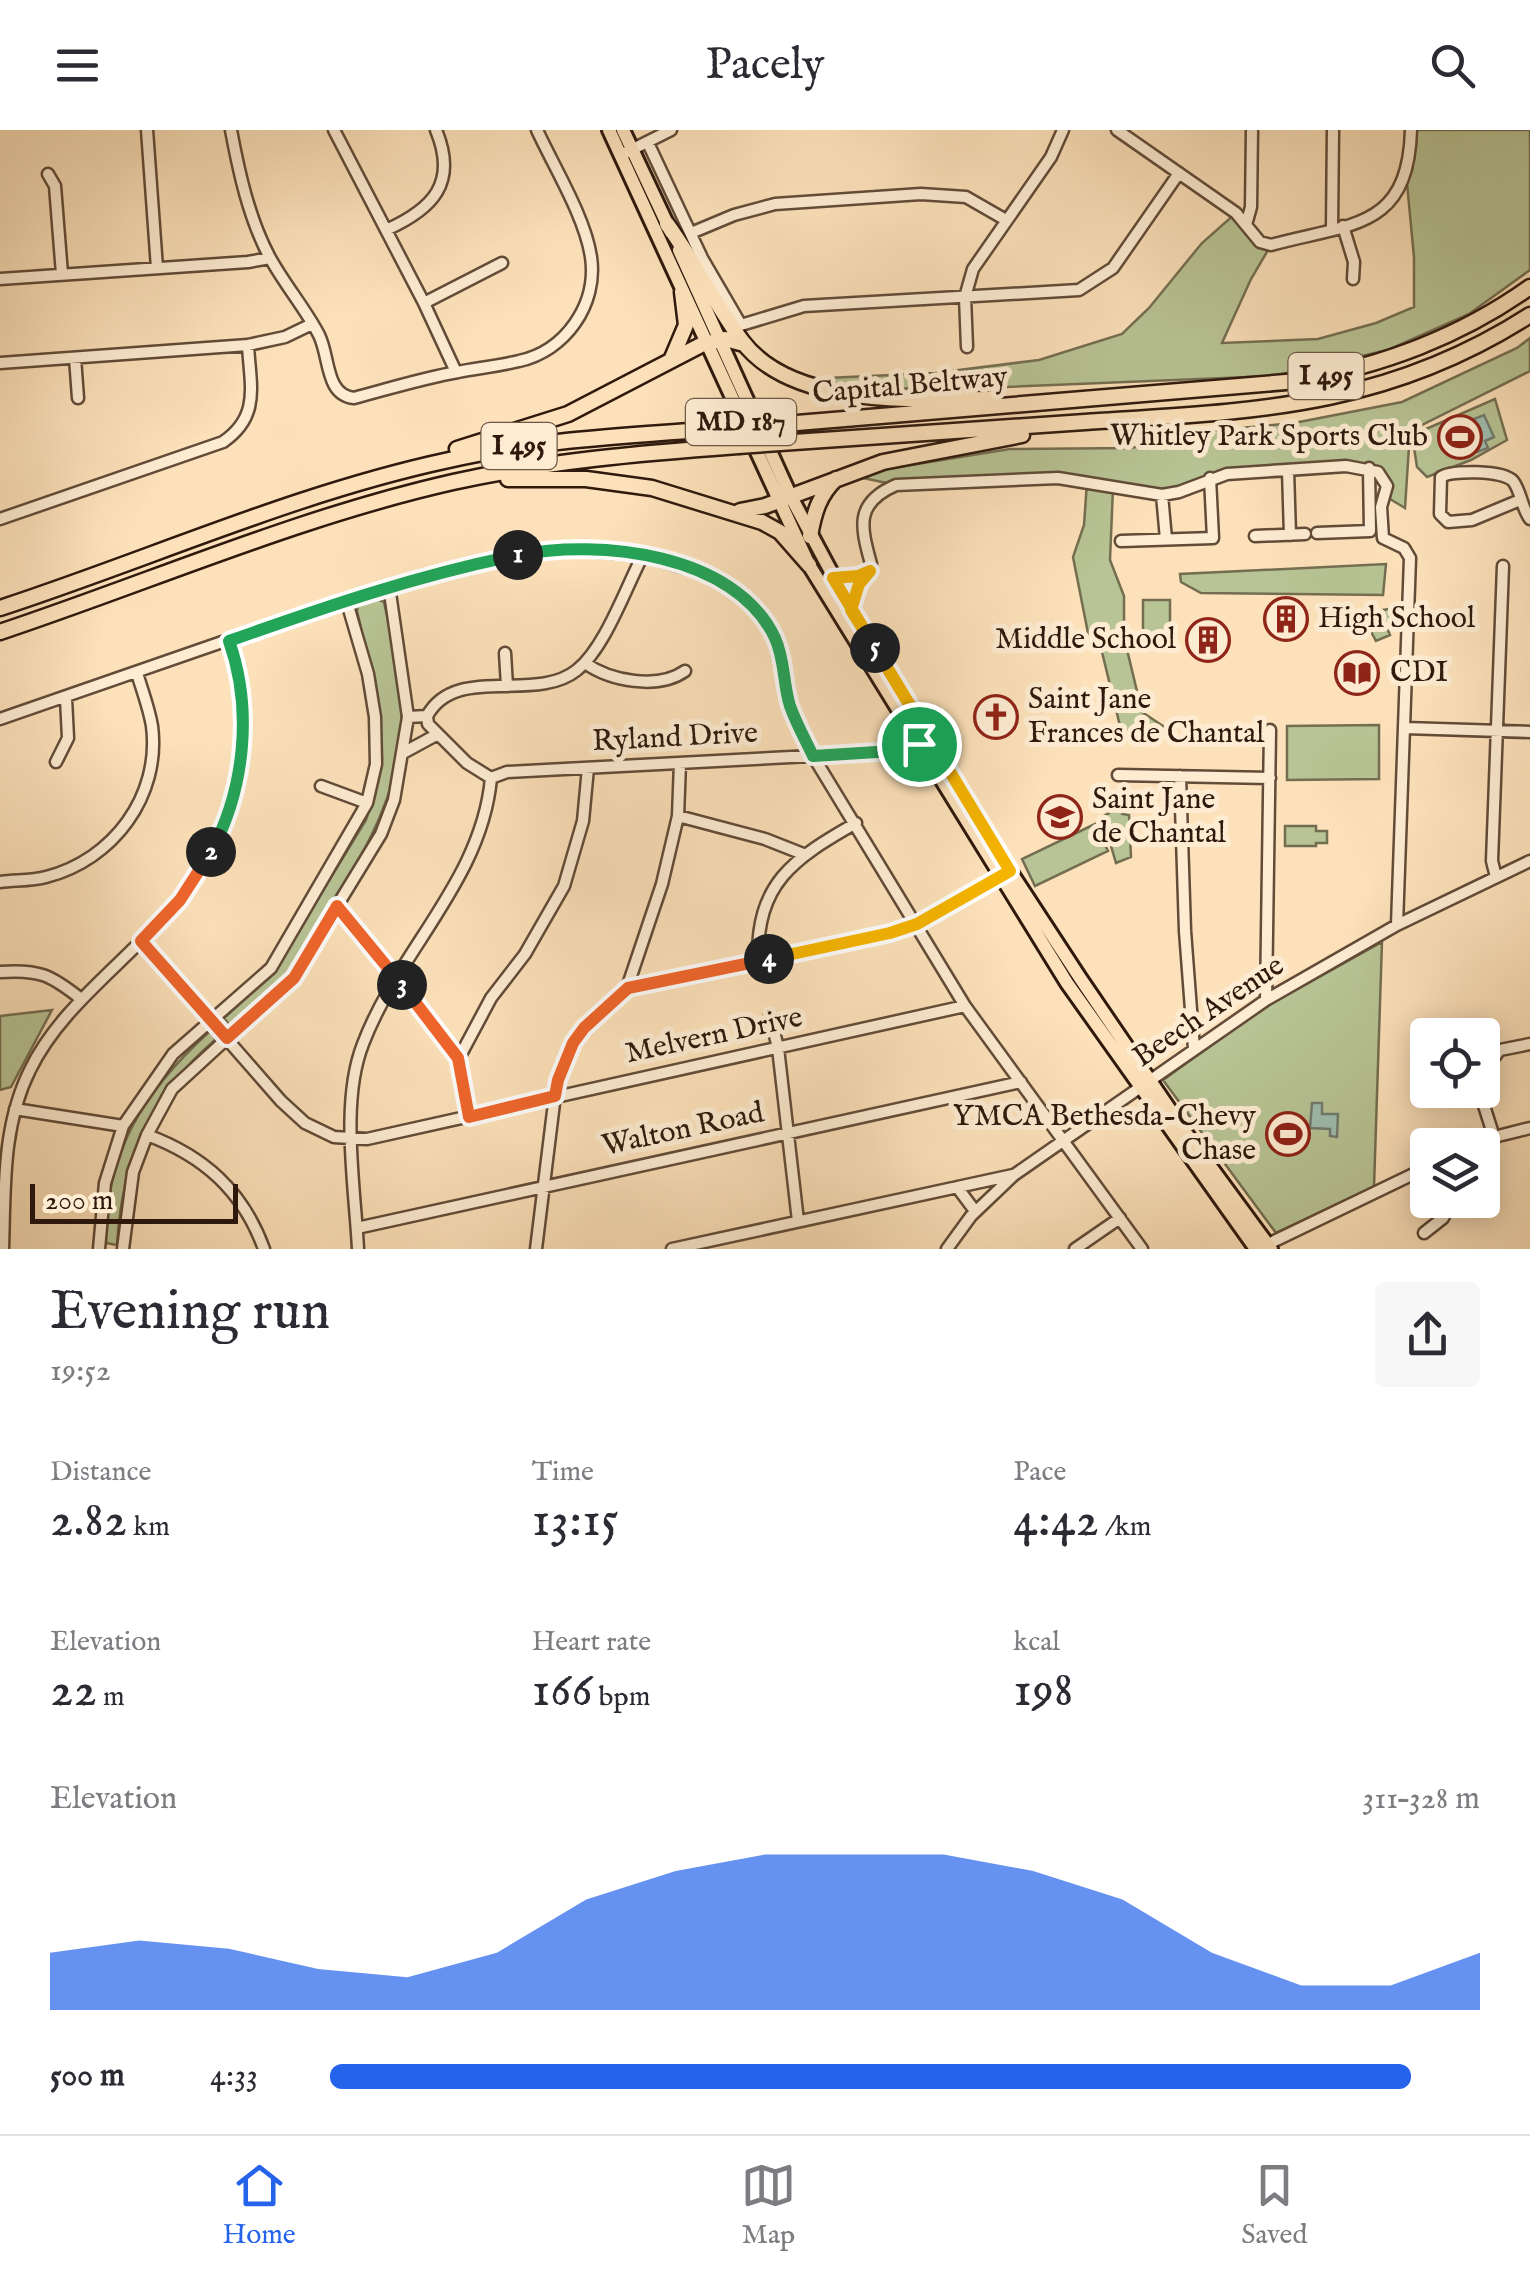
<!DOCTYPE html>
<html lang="en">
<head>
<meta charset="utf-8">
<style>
	:root { --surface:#fff; --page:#f7f7f7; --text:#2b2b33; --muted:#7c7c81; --line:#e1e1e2; --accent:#2563eb }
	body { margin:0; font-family:"IM FELL English",serif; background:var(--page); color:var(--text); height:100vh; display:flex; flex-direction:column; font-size:38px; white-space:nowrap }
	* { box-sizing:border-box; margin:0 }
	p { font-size:32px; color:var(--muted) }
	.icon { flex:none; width:55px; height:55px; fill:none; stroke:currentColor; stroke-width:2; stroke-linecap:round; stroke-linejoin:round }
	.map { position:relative; height:1119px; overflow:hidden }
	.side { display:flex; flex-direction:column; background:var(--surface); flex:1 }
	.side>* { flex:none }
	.controls { position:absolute; left:1410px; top:888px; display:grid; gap:20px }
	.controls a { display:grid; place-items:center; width:90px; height:90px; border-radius:10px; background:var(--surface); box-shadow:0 5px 25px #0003; font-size:50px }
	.scale { position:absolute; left:30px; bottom:25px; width:208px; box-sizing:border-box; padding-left:10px; border:5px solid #2f190d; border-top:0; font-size:28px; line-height:35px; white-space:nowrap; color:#2f190d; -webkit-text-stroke:8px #fdecd2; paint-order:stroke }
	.pin { position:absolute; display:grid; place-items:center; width:85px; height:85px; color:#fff; margin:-42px; border:5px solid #fff; border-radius:50%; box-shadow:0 2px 10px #0007 }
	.km { position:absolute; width:50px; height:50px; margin:-25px; border-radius:50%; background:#222; color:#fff; font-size:28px; line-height:50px; text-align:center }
	.round { display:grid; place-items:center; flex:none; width:105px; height:105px; border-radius:10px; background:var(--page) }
	.summary { display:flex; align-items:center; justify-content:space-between; height:170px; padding:0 50px }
	h1 { font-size:55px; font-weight:600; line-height:75px }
	.figures { display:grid; grid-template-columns:repeat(3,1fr); gap:15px; height:170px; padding:10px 50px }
	.figures div { display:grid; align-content:center }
	.figures b { font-size:50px; font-weight:600 }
	.figures small { font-size:28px; font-weight:400 }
	.figures p { font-size:28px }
	.chart { height:280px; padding:20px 50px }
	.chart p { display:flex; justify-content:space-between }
	.chart svg { width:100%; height:180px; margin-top:10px; fill:var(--accent); opacity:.7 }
	ul { padding:0 50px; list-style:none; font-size:32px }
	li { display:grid; grid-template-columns:160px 120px 1fr; align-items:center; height:75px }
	li i { height:25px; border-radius:12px; background:var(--accent) }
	header { display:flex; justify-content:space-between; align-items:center; height:130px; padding:0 50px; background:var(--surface); font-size:45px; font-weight:600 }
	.dock { display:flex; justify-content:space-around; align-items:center; height:140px; border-top:2px solid var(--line); background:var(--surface); font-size:28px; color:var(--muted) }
	.dock a { display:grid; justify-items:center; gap:5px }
	.dock .current { color:var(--accent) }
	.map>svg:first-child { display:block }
</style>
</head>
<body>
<header><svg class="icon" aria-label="menu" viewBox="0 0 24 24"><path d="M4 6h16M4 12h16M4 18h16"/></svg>Pacely<svg class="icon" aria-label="search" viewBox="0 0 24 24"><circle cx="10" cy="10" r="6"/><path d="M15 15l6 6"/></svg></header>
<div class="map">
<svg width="1530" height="1119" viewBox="0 0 1530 1119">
	<rect width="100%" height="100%" fill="#fce1ba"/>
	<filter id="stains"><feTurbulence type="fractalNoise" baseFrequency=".002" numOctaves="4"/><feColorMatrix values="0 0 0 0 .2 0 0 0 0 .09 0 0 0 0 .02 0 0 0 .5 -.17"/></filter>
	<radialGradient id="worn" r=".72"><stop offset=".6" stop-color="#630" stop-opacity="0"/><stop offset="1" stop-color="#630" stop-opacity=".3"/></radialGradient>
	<!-- green -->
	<path fill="#b8c495" stroke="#746e51" stroke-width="2.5" d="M1413,0h117v140l-61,44 -81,36 -115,26 -319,13 -92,-1 -57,-9 130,-6 104,-13 83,-26 27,-26 53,-65 34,-30 24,29 11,3 -20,34 -29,64 96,-4 58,-16 38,-16v-50l-8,-84 6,-3z
		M1530,208v33l-120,60 -5,77 -20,-12 2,-10 -18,-18 -142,6 -48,18 -66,-4 -3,72 14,36v41l18,75 27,18h-48l-21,-86 -12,-11 -15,-76 11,-32 3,-43 -191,3 -47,-10 161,-26 121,-1 79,-17 84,-8 108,-21 115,-54z
		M1495,269l12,41 -36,20 -44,17 -10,-10 -5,-32z
		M1386,434l-3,31 -182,-2 -20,-11 -1,-8z
		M377,469l7,3c9,42 20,88 17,131 -6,91 -69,167 -115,242l-12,15 -43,37 -7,-9 48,-44 94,-154 10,-31 6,-31 -5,-61 -20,-86 1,-5z
		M1143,470h27v37h-27z
		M1390,479v12l-5,2 5,12 -14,6 -7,-13 -15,-14z
		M1379,595v54l-92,1v-54z
		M1122,670v14l7,1 2,42 -15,6 -5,-17 6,-1 -1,-17 -10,-2 3,-3 -5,-7 10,-6v-8z
		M1095,694l13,27 -73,35 -13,-27z
		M1285,696h31v5h11v12h-11v3h-31z
		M1382,812l-8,245 -98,46 -113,-153 97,-70z
		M52,880l-41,77 -11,3v-74z
		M209,902l5,2 1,6c-66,57 -93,119 -98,205l-11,-2c-2,-90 39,-153 103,-211z"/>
	<!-- water -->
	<path fill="#9fbeb0" stroke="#727c6f" stroke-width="2.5" d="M1484,285l10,22 -9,4 3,7 -11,4 -3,-7 -6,2 -5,-12 15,-6 -4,-10z
		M1312,973h10v11h16l-1,23 -7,-1v-7l-20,-1z"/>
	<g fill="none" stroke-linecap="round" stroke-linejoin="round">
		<!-- minor casing -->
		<g stroke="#624b38" stroke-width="15">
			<path id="minor" d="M147,0l10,138
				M231,0c8,43 18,88 38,126 15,28 36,52 50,79 11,22 6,60 35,63 34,-9 69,-20 104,-26 20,-4 41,-6 61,-11 46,-10 79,-56 72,-104 -6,-40 -37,-90 -54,-127
				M334,0l90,173 32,69
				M1117,0l119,83 24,29 11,3c80,-22 137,-15 140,-115
				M648,13l54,115 39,67 63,-19 275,-16 34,-22 66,-95
				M627,22l44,-22
				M48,44l7,12 7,88
				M1246,95l5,-18 1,-77
				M1343,96l11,36 -1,17
				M1332,98l1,-98
				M386,100c47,-21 72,-47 50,-100
				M691,103l43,-18 41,-11 146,-10 45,3 40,23
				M0,149l248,-17 22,-4
				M424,173l78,-40
				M967,217l-2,-50 8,-28 78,-112 12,-27
				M75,228l3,40
				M0,233l248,-18 37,-8 27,-13
				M1288,340l2,65
				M1162,365l4,44
				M1520,370l-48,20 -24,2 -8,-8 1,-37c10,-7 62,-7 72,4 8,10 9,28 17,38
				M0,389l223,-77c38,-26 27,-57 25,-97
				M1317,403l53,-2 -1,-63
				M1255,406l50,-2
				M1121,411l92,-3 -3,-60
				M833,448l25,-2 11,-5
				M851,479l8,-25 12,-20c-10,-37 -17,-61 25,-79l162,-7 104,17 17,-3 48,-18 119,-8 32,6 9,14 -6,21 2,31 21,10 6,10 -13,367
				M505,523l2,33
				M585,533c25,18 73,27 100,8
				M427,586l1,8 39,39 24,15 16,-6 361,-19 41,-4 16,-8
				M408,587l19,-1c29,-53 108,-12 150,-46 28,-22 49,-83 66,-115
				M0,589l346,-120 104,-30 110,-20 83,6 65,20 33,20 18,18 15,24 15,66 24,53 152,250 177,243
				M1405,598l125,4
				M403,623l35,-19
				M56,632l12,-24 -2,-40
				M1118,645l152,3
				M1180,646l5,155 9,118
				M321,656l46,17
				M678,686l87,23 38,15
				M1496,747l-4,-16 11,-295
				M0,752c15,-2 32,-1 46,-5 67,-17 115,-81 106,-151 -3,-18 -10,-36 -15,-53
				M337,776l122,152 10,59
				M141,811l140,160 24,22 29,14 33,2 598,-133
				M758,832c-2,-79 35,-103 98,-139
				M0,842c39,-3 51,3 81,27
				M627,858l35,-104 16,-68 2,-53
				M1266,870l4,-270
				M770,885l8,33 20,173
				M459,928l32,-60 34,-44 39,-68 19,-65 5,-53
				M1482,943l18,-23 30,-6
				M1479,960l15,47
				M15,979l108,17
				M147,1005c57,21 96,56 117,114
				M1475,1015l19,-8 36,-9
				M957,1057l18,24
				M357,1098l664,-146
				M1424,1103l19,-15 9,-18
				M1262,1117l166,-80
				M3,1119c2,-61 -1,-123 27,-179 24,-50 70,-88 108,-126 83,-82 132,-187 91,-303
				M99,1119l6,-66 18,-57 50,-72 98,-86 96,-165 9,-39 -1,-47 -7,-43 -22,-75
				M123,1119l10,-77 14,-37 25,-46 121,-111 88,-144 13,-34 14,-83 -19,-131
				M358,1119c-3,-62 -18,-147 5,-205 35,-93 119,-164 128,-266
				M536,1119l21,-170 16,-36 25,-30 29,-25 263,-55 40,-15 74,-44
				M672,1119l341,-74
				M947,1119l24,-33 43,-41 252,-175 131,-75 133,-64
				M1075,1119l45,-31"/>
		</g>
		<!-- major casing -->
		<g stroke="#2f190d" stroke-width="18">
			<path id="major" d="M609,0l200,435 258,418 189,266
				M623,0l48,102
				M679,120l111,245 61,114 159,262 70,107 105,154 86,117"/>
		</g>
		<!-- highway casing -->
		<g stroke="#2f190d" stroke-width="19">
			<path id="highway" d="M667,94c27,37 48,80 75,117 50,67 174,58 249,58
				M672,228l14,-33 -4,-33
				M773,295l525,-44c85,-16 162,-44 232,-94
				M780,313c102,-7 203,-14 305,-21 167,-11 299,-13 445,-107
				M457,319l111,-35 133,-69 24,-6 19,5
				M508,349h78l66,9 110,34 18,10 29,33
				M740,381l25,-5 118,-44 139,-27
				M810,406c4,-23 9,-41 26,-57
				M0,478c150,-49 295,-115 449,-148 93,-21 186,-25 281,-32
				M0,502c150,-50 298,-115 453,-150 94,-21 190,-29 285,-36"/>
		</g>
		<!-- minor -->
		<use href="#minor" stroke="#fdecd2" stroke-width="10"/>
		<!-- major -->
		<use href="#major" stroke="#fce1ba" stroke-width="12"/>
		<!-- highway -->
		<use href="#highway" stroke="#fce1ba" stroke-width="14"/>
		<!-- highway-bridge casing -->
		<g stroke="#2f190d" stroke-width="19" stroke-linecap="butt">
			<path id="highway-bridge" d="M730,298l43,-3
				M738,316l42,-3"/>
		</g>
		<!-- highway-bridge -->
		<use href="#highway-bridge" stroke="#fce1ba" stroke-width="14"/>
	</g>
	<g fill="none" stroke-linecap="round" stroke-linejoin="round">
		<!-- split-1 casing -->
		<g stroke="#fff" stroke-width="20">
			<path id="split-1" d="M518,425c81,-16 217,-2 257,83 10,22 8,46 15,68 6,17 15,33 23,50l96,-6 10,-6"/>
		</g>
		<!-- split-2 casing -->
		<g stroke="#fff" stroke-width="20">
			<path id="split-2" d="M211,722c34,-63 42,-143 18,-211 96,-34 189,-66 289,-86"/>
		</g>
		<!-- split-3 casing -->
		<g stroke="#fff" stroke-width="20">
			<path id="split-3" d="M211,722l-31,48 -39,41 86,97 67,-60 43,-72 65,79"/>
		</g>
		<!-- split-4 casing -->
		<g stroke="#fff" stroke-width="20">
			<path id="split-4" d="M402,855l56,73 11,59 86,-21 3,-16 15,-37 11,-15 44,-40 141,-29"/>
		</g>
		<!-- split-5 casing -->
		<g stroke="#fff" stroke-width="20">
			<path id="split-5" d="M769,829l121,-26 27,-9 93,-53 -135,-223"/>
		</g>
		<!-- split-6 casing -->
		<g stroke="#fff" stroke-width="20">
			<path id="split-6" d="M875,518l-24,-38 8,-26 11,-13 -12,5 -25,2 89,147 7,14 -10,5"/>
		</g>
		<!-- split-1 -->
		<use href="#split-1" stroke="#22a559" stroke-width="12"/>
		<!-- split-2 -->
		<use href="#split-2" stroke="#22a559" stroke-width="12"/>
		<!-- split-3 -->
		<use href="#split-3" stroke="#f0652b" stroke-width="12"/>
		<!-- split-4 -->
		<use href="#split-4" stroke="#f0652b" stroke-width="12"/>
		<!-- split-5 -->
		<use href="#split-5" stroke="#f5b400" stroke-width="12"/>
		<!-- split-6 -->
		<use href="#split-6" stroke="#f5b400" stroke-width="12"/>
	</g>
	<!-- icons -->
	<defs>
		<g id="stadium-ring" transform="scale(2.25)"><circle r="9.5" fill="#fdecd2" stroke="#8f2418" stroke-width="1.5"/><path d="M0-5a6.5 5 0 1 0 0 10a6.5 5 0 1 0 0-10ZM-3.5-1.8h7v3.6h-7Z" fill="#8f2418"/></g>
		<g id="building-ring" transform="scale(2.25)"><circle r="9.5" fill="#fdecd2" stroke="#8f2418" stroke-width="1.5"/><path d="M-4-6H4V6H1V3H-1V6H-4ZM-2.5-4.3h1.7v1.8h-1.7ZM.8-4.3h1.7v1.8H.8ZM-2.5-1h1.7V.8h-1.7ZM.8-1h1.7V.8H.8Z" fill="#8f2418"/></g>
		<g id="library-ring" transform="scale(2.25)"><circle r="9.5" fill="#fdecd2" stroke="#8f2418" stroke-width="1.5"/><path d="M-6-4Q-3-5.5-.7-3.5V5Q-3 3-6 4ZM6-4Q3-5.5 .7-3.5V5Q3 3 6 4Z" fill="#8f2418"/></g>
		<g id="church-ring" transform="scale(2.25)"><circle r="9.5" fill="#fdecd2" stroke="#8f2418" stroke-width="1.5"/><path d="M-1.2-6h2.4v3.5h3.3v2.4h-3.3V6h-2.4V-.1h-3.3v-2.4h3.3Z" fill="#8f2418"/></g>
		<g id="school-ring" transform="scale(2.25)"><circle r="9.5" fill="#fdecd2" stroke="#8f2418" stroke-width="1.5"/><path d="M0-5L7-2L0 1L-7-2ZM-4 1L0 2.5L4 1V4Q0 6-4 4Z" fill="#8f2418"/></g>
	</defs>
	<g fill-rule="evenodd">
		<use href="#stadium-ring" x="1460" y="307"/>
		<use href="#building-ring" x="1286" y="489"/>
		<use href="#building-ring" x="1208" y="510"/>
		<use href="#library-ring" x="1357" y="543"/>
		<use href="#church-ring" x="996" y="587"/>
		<use href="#school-ring" x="1060" y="687"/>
		<use href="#stadium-ring" x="1288" y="1004"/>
	</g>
	<g text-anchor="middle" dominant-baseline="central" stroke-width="10" stroke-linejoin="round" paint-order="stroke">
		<!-- shield labels -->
		<g fill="#fdecd2" stroke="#6d5848" stroke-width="2.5">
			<rect x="1288.5" y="223" width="75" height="46" rx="8"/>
			<rect x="686" y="269" width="110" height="46" rx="8"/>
			<rect x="481.5" y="293" width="75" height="46" rx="8"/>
		</g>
		<g font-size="28" font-weight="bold" fill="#2f190d">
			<text x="1326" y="246">I 495</text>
			<text x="741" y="292">MD 187</text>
			<text x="519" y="316">I 495</text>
		</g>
		<!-- street labels -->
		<g font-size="30" fill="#2f190d" stroke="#fdecd2">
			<text transform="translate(910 256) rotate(-5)">Capital Beltway</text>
			<text transform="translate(675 608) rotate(-3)">Ryland Drive</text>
			<text transform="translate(1209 882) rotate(-34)">Beech Avenue</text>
			<text transform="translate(714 906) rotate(-12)">Melvern Drive</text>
			<text transform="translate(683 1000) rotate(-12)">Walton Road</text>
		</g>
		<!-- poi labels -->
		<g font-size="30" fill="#2f190d" stroke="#fdecd2" text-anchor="start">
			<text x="1428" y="307" text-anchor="end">Whitley Park Sports Club</text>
			<text x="1318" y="489">High School</text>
			<text x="1176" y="510" text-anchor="end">Middle School</text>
			<text x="1390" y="543">CDI</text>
			<text x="1028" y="570">Saint Jane<tspan x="1028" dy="34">Frances de Chantal</tspan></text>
			<text x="1092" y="670">Saint Jane<tspan x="1092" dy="34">de Chantal</tspan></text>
			<text x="1256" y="987" text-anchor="end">YMCA Bethesda-Chevy<tspan x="1256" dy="34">Chase</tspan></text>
		</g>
	</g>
	<rect width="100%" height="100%" filter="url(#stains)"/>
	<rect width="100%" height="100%" fill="url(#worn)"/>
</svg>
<div class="controls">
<a><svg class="icon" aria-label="locate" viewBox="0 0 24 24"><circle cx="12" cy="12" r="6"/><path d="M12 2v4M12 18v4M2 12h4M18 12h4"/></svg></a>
<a><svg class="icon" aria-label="layers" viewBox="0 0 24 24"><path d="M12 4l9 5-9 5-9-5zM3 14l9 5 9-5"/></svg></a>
</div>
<div class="scale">200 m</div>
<div class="pin" style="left:919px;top:614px;background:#1e9e55"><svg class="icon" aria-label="arrive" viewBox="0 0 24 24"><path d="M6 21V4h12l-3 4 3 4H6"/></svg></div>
<b class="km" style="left:518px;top:425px">1</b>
<b class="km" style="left:211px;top:722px">2</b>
<b class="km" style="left:402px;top:855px">3</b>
<b class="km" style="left:769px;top:829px">4</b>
<b class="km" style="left:875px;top:518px">5</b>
</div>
<section class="side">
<div class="summary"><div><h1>Evening run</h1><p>19:52</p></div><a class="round"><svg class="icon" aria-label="share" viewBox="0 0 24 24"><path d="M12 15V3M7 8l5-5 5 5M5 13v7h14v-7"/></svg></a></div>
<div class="figures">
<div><p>Distance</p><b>2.82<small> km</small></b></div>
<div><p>Time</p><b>13:15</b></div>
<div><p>Pace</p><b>4:42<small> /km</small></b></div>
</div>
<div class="figures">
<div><p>Elevation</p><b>22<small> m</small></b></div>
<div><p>Heart rate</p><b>166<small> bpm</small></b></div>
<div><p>kcal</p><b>198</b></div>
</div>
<div class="chart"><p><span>Elevation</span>311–328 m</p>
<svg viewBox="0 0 160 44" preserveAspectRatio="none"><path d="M0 44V30L10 27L20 29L30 34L40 36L50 30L60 17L70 10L80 6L90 6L100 6L110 10L120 17L130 30L140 38L150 38L160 30V44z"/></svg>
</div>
<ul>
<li><b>500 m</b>4:33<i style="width:94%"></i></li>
</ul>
</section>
<nav class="dock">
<a class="current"><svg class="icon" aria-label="home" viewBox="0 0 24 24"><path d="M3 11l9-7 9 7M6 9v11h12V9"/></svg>Home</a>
<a><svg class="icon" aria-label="map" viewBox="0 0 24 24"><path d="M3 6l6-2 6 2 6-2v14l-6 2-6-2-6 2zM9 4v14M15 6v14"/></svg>Map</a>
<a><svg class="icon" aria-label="saved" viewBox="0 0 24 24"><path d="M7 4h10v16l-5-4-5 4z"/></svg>Saved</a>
</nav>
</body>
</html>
